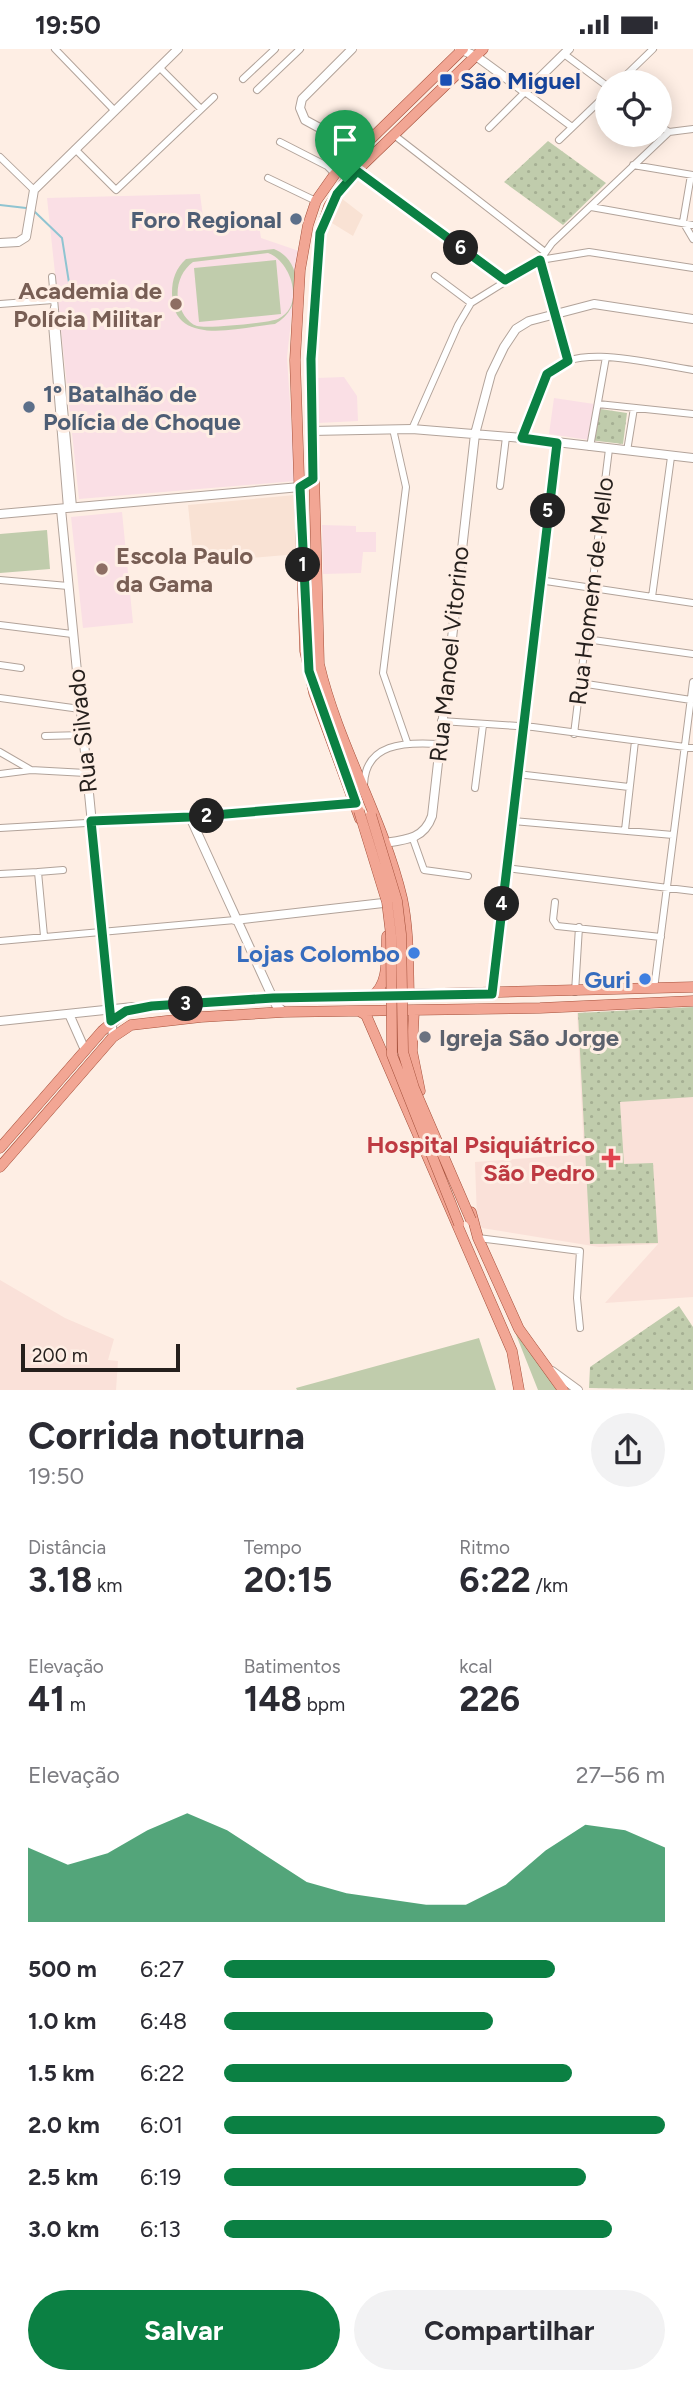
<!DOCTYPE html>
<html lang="pt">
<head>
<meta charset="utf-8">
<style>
	:root { --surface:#fff; --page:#f2f2f3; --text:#2b2b33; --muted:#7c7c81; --accent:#0b8043 }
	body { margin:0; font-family:Figtree,sans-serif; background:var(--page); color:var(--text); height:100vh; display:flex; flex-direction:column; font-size:26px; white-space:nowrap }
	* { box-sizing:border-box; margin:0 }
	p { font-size:23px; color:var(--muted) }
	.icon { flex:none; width:38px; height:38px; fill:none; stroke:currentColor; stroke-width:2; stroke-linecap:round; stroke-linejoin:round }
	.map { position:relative; height:1341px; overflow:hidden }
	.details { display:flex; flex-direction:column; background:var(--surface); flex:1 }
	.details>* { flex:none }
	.buttons { position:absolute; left:595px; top:21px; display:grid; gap:14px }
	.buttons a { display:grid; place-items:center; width:77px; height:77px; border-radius:50%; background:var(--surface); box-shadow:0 4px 18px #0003; font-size:35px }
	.scale { position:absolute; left:21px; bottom:18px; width:159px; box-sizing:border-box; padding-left:7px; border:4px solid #251f1c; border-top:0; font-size:19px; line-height:24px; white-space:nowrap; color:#251f1c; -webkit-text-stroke:5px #feeee4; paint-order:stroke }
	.pin { position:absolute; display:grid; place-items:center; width:60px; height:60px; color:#fff; margin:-72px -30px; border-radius:50% 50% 50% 0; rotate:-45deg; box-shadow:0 0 7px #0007 }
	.pin .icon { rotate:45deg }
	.km { position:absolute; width:35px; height:35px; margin:-18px; border-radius:50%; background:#222; color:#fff; font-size:19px; line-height:35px; text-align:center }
	.round { display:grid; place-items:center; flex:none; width:74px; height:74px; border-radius:37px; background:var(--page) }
	.head { display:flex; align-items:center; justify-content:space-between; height:119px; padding:0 28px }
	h1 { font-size:38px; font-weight:700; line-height:52px }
	.metrics { display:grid; grid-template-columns:repeat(3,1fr); gap:10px; height:119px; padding:7px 28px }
	.metrics div { display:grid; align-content:center }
	.metrics b { font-size:35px; font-weight:700 }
	.metrics small { font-size:19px; font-weight:400 }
	.metrics p { font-size:19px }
	.chart { height:196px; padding:14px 28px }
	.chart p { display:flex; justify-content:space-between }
	.chart svg { width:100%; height:126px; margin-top:7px; fill:var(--accent); opacity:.7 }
	.primary-button { display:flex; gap:14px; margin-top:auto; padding:14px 28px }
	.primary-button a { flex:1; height:80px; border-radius:42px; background:var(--accent); color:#fff; font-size:28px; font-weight:700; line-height:80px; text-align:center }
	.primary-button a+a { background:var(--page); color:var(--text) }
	ul { padding:0 28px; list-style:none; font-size:23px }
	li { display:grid; grid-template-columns:112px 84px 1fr; align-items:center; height:52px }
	li i { height:18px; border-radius:9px; background:var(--accent) }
	.status { display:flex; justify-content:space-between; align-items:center; height:49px; padding:0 35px; background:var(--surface); direction:ltr }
	.status svg { height:19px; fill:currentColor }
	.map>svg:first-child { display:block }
</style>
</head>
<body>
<div class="status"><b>19:50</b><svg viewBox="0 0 49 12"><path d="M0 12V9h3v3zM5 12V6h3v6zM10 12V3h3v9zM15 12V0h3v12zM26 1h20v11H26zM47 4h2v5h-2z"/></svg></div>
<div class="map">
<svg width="693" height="1341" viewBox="0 0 693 1341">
	<defs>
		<pattern id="park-dots" width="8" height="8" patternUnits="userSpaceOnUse" patternTransform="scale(1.75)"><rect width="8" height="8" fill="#c0ccac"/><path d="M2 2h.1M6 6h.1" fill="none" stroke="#a5af93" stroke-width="1.8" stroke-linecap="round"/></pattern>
	</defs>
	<rect width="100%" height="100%" fill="#feeee4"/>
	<!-- built -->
	<path fill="#f9e2d4" d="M341,149l22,17 -10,21 -26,-16z
		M295,446l3,59 -104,9 -6,-58z"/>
	<!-- education -->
	<path fill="#fadfe5" d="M200,145l4,30 54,-6 3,20 38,13 -12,106 8,124 -216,18 -32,-301z
		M344,328l13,19 1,25 -40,2 -1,-45z
		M554,349l40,6 -5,36 -40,-6z
		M122,463l11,111 -50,5 -12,-111z
		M322,476l34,1v6h20v20h-13l-2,21 -38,1z"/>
	<!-- medical -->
	<path fill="#fae1d9" d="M693,958v290l-88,6 53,-59 -59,3 -117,-19 -5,-9 -2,-57 109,-8 -7,-141z
		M0,1231l65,38 49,21 -6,21 10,1 -2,29h-116z"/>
	<!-- green -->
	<path fill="#c0ccac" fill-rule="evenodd" d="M274,200c31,12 29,61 1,75 -35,3 -103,25 -103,-31 0,-14 4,-25 14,-34zM268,204c23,8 38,53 10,66 -10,4 -71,10 -81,7 -10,-3 -17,-16 -19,-26 -2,-15 3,-29 15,-38z
		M276,211l5,54 -82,8 -5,-54z
		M47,481l3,39 -50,4v-39z
		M515,1283l43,58h-20z
		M479,1289l17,52h-199l-1,-2z"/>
	<!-- park -->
	<path fill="url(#park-dots)" d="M548,92l58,42 -43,42 -59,-43z
		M594,359l33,5 -4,31 -34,-4z
		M693,958v90l-73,5 4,62 29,-1 5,80 -68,1 -12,-231z
		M679,1257l14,21v63l-104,-2 1,-21z"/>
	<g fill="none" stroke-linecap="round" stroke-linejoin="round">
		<!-- stream -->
		<path stroke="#8fc4d1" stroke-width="2" d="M0,156l26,3
			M35,163l27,26 8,51"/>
		<!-- street casing -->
		<g stroke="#b2a39a" stroke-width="8">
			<path id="street" d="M55,0l59,61
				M564,5l43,32
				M159,18l42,42
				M243,30l32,-30
				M619,33l34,-33
				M257,41l43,-41
				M660,77l9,6
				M489,79l36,-36 47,35
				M669,83l24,-3
				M394,86l151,117
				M559,91l48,-46
				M280,93l47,24 8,8
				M75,100l41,41 98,-93
				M0,108l34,33
				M633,116l60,10
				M357,122l148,109
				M691,126l-8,47 10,17
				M268,129l48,23
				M591,158l102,18
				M540,211l49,-8 104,16
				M540,211l28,101
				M435,227l36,27
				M52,228l21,230
				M0,255l53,-4
				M54,258l-2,17 15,184
				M598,355l95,10
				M393,380l13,58 -23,186 24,69
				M412,380l46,-104 13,-22 69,-43 12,-17 117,-111
				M522,389c7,-20 12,-48 26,-65 27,-32 108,-8 145,-3
				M590,398l16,-90
				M627,402l7,-43
				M500,437l6,-49
				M0,531l68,6
				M539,531l154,23
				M652,548l19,-140
				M0,576l72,9
				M586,590l107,15
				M0,616l21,3
				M580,634l111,17
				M0,649l80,11
				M441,672l92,6 160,21
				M574,685l35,-285
				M45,687l38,-1
				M0,703l31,18 55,3
				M0,725l31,-4
				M517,725l112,13
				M364,736c1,-42 41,-43 74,-41
				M475,739l8,-63
				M513,772l160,14
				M0,779l190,-11
				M625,781l10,-89
				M413,790l11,31 44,6
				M506,819l187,23
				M38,823l25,-2
				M0,825l38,-2 6,64
				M555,853l-2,18 4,6 104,11
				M0,892l235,-21
				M654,940l39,-307
				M575,943l4,-65
				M478,1189l102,13 -3,47 3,30"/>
		</g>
		<!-- secondary casing -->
		<g stroke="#b2a39a" stroke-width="10">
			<path id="secondary" d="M352,0l-50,50 -2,9 5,12 55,30
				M459,0l17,7 49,36 44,-43
				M0,194l18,-1 8,-5 8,-47 144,-141
				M311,382l101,-2 110,9 171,20
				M61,460l52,528
				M0,465l300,-27 13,-8
				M384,794c22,-3 40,-4 48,-27l43,-382 16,-60 13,-27 12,-18 13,-8 65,-17 99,15
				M235,871l148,-17
				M492,945l65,-551
				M284,963l-8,-7 -86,-188 166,-14
				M69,965l16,36
				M0,972l133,-14
				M552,1322l26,19"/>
		</g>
		<!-- primary casing -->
		<g stroke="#a5503b" stroke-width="11">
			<path id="primary" d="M360,770l-46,-126 -9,-42 -10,-291 5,-90 8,-45 8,-24 19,-27 128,-125
				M409,946c-1,-31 0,-65 -7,-97 -19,-80 -64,-153 -83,-234l-8,-305 9,-126 9,-27 16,-24 138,-133
				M371,948c19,-12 15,-41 16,-61
				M359,962l7,4 146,336 7,39
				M414,962l-2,40 8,40
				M0,1099l102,-117 24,-20 26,-5 121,-8 420,-11
				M0,1118l113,-130 18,-12 70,-8 83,-5 256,-4 153,-7
				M471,1163l7,26 41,91 44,61"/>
		</g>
		<!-- street -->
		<use href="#street" stroke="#fff" stroke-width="6"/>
		<!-- secondary -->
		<use href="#secondary" stroke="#fff" stroke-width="8"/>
		<!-- primary -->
		<use href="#primary" stroke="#f2a694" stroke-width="10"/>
		<!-- primary-bridge casing -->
		<g stroke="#a5503b" stroke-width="11" stroke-linecap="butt">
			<path id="primary-bridge" d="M359,762l28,91 4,33 1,120 67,169
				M371,766l26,86 4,33 2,118 11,36 57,132"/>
		</g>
		<!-- primary-bridge -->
		<use href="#primary-bridge" stroke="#f2a694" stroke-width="10"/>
	</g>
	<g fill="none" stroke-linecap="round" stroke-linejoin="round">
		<!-- route casing -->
		<g stroke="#fff" stroke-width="14">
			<path id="route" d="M357,122l148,109 35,-20 28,101 -21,13 -25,64 35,5 -65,551 -219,4 -121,8 -26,5 -15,10 -20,-200 99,-4 166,-14 -47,-132 -9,-184 13,-8 -2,-120 9,-126 17,-39z"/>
		</g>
		<!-- route -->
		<use href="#route" stroke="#0b8043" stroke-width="9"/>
	</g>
	<!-- markers -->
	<rect fill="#1a4fb4" stroke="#feeee4" stroke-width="2.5" x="439" y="24" width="14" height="14" rx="3.5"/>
	<g fill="#5c6f8a" stroke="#feeee4" stroke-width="2.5">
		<circle cx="296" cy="170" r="7"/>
		<circle cx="29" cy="358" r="7"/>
	</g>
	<g fill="#8d6e63" stroke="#feeee4" stroke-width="2.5">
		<circle cx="176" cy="255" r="7"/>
		<circle cx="102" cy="520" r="7"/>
	</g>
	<g fill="#3f7fe0" stroke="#feeee4" stroke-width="2.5">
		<circle cx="414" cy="904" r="7"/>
		<circle cx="645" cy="930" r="7"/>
	</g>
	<circle fill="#6b7280" stroke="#feeee4" stroke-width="2.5" cx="425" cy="988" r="7"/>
	<path fill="#e0444e" stroke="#feeee4" stroke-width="2.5" d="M607.5 1098.5h7v7h7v7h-7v7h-7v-7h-7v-7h7z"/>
	<g text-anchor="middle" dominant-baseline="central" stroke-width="6" stroke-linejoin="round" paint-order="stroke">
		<!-- transit labels -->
		<g font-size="24" font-weight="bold" fill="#164399" stroke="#feeee4" text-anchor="start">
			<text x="460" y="31">São Miguel</text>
		</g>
		<!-- service labels -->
		<g font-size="24" font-weight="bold" fill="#4e5e75" stroke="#feeee4" text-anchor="end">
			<text x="282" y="170">Foro Regional</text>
			<text x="43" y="344" text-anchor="start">1º Batalhão de<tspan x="43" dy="28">Polícia de Choque</tspan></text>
		</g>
		<!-- education labels -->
		<g font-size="24" font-weight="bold" fill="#785e54" stroke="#feeee4" text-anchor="end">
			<text x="162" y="241">Academia de<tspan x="162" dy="28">Polícia Militar</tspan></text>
			<text x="116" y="506" text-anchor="start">Escola Paulo<tspan x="116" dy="28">da Gama</tspan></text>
		</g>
		<!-- street labels -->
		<g font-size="24" fill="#251f1c" stroke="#feeee4">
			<text transform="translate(591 542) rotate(-83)">Rua Homem de Mello</text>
			<text transform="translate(449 605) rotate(-84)">Rua Manoel Vitorino</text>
			<text transform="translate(82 682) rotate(-96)">Rua Silvado</text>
		</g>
		<!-- shop labels -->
		<g font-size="24" font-weight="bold" fill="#366cbe" stroke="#feeee4" text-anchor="end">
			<text x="400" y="904">Lojas Colombo</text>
			<text x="631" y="930">Guri</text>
		</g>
		<!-- worship labels -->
		<g font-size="24" font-weight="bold" fill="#5b616d" stroke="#feeee4" text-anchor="start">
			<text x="439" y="988">Igreja São Jorge</text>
		</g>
		<!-- health labels -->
		<g font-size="24" font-weight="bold" fill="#be3a42" stroke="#feeee4" text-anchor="end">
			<text x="595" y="1095">Hospital Psiquiátrico<tspan x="595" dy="28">São Pedro</tspan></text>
		</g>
	</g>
</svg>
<div class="buttons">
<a><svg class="icon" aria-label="locate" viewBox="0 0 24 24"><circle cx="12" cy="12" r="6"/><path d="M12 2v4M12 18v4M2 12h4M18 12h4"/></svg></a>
</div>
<div class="scale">200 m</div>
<div class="pin" style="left:345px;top:133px;background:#1e9e55"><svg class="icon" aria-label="arrive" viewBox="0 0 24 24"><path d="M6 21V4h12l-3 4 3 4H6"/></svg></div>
<b class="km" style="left:303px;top:516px">1</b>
<b class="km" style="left:207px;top:767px">2</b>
<b class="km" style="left:186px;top:955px">3</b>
<b class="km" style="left:502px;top:855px">4</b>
<b class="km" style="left:548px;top:462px">5</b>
<b class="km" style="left:461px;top:199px">6</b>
</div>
<section class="details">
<div class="head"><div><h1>Corrida noturna</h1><p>19:50</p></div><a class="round"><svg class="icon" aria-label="share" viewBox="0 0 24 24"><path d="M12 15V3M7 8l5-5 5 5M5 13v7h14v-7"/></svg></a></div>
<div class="metrics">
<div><p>Distância</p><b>3.18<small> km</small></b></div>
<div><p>Tempo</p><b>20:15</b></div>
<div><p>Ritmo</p><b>6:22<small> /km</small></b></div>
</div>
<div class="metrics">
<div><p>Elevação</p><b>41<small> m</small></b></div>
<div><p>Batimentos</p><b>148<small> bpm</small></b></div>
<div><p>kcal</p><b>226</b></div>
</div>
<div class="chart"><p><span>Elevação</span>27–56 m</p>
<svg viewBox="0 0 160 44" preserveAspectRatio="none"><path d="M0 44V18L10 24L20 20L30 12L40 6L50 12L60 21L70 30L80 34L90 36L100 38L110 38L120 31L130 19L140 10L150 12L160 18V44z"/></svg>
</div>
<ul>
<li><b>500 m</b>6:27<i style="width:75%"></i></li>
<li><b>1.0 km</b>6:48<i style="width:61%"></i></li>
<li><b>1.5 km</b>6:22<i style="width:79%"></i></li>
<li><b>2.0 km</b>6:01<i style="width:100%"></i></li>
<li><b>2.5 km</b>6:19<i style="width:82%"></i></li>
<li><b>3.0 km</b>6:13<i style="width:88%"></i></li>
</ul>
<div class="primary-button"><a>Salvar</a><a>Compartilhar</a></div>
</section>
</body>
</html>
